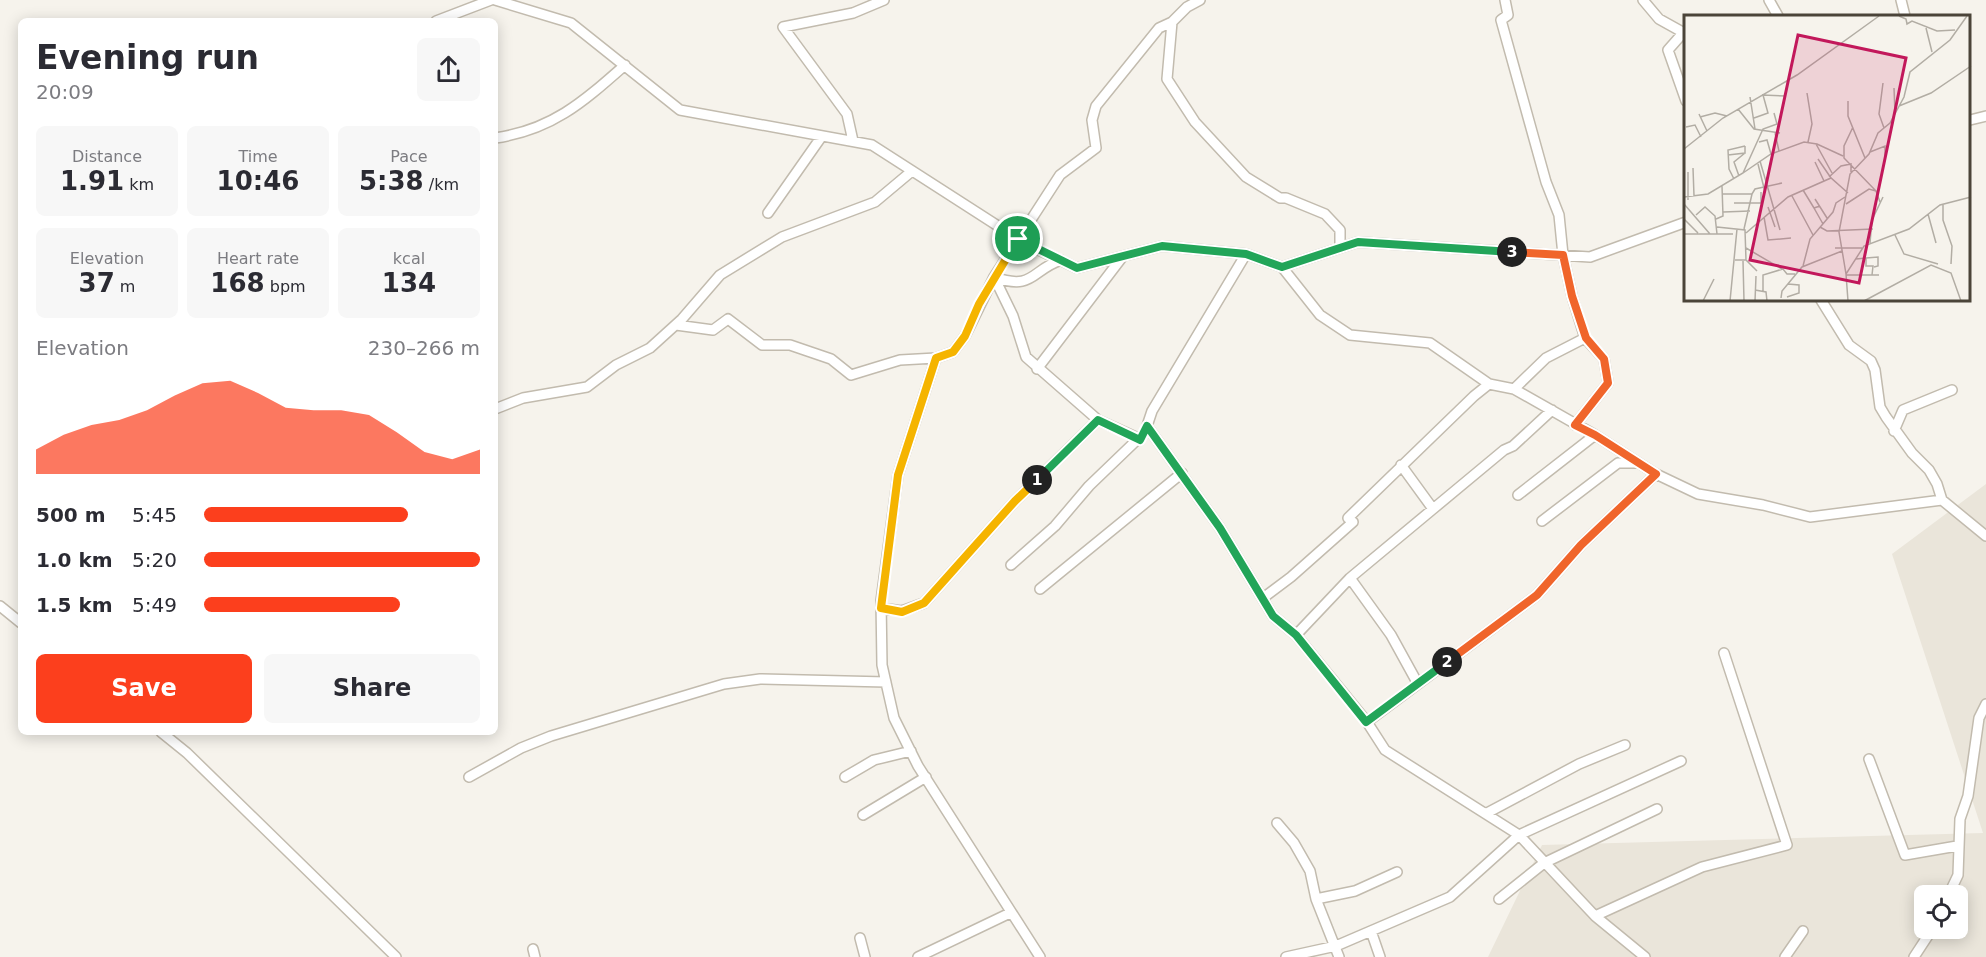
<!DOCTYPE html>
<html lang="en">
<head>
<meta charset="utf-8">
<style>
	:root { --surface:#fff; --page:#f7f7f7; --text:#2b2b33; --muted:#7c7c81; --accent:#fc3f1d }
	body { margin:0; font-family:"DejaVu Sans",sans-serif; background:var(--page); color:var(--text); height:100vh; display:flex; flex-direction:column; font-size:22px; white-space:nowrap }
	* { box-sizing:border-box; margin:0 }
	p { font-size:20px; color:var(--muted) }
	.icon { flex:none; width:33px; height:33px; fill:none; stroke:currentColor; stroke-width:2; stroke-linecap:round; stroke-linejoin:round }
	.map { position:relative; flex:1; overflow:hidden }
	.details { position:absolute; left:18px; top:18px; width:480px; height:717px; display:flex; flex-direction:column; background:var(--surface); border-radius:9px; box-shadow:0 3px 15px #0003 }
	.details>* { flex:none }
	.tools { position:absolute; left:1914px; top:885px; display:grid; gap:12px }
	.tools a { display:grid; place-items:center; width:54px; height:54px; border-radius:9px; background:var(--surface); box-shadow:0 3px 15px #0003; font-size:30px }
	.pin { position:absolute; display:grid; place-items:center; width:51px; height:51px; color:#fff; margin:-26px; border:3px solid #fff; border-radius:50%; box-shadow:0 2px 6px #0007 }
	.km { position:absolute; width:30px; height:30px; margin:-15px; border-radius:50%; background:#222; color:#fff; font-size:16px; line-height:30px; text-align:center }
	.round { display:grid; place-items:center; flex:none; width:63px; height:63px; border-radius:9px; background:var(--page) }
	.overview { display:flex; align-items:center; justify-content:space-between; height:102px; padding:0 18px }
	h1 { font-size:33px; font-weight:800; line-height:45px }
	.stats { display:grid; grid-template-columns:repeat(3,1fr); gap:9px; height:102px; padding:6px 18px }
	.stats div { display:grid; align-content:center; border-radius:9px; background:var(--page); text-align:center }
	.stats b { font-size:26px; font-weight:800 }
	.stats small { font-size:16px; font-weight:400 }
	.stats p { font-size:16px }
	.chart { height:168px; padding:12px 18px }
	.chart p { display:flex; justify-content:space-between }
	.chart svg { width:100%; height:108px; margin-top:6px; fill:var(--accent); opacity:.7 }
	.primary-button { display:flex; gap:12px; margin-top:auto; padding:12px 18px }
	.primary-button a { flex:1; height:69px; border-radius:9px; background:var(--accent); color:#fff; font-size:24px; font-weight:800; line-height:69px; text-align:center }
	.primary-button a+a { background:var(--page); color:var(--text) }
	ul { padding:0 18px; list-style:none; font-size:20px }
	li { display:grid; grid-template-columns:96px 72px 1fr; align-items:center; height:45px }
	li i { height:15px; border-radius:8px; background:var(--accent) }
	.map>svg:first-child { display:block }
</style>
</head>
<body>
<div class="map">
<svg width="1986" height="957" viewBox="0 0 1986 957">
	<rect width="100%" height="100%" fill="#f6f3ec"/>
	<!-- residential -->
	<path fill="#eae5da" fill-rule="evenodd" d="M1986,484v473h-498l54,-112 441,-12 -91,-279zM1924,896h34v32h-34z"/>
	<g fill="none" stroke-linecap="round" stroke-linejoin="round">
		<!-- minor casing -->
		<g stroke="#c2bbae" stroke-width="12">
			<path id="minor" d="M495,0l76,23 109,87 192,35 154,99 51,24 85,-22 84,8 36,13 76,-25 232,15 96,-35
				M1200,0l-13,7 -15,15 -5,57 28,43 51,55 34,21h6l39,16 15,16v18
				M1505,0l3,15 -7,5 45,162 13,33 4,40 9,41 13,42 19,21 4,24 -33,42
				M1643,0l16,19 27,15
				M1769,0l9,16
				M1901,0l4,16
				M436,21l55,-21
				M1683,33l-15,17 18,51
				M1970,120l16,-4
				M495,138c57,-8 88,-36 130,-73
				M853,141l-6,-27 -64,-87 70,-14 31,-13
				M768,213l54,-77
				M1246,254l-94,157 -5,15 73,102 53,88 23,19 71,87 18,28 134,85 76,81 50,41
				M1061,260c-30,10 -27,31 -67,17l19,39 13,41 72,63 42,19
				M1282,267l38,48 30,20 80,8 59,41 25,5 81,46 61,39 42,20 65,11 47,12 132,-17
				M1821,300l28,45 22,16 4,9 5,37 6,10 26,36 17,17 8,14 5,16 44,36
				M676,325l37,5 15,-11 34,26h28l41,14 20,16 49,-15 36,-2 17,-6 12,-16 29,-59 66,-102 36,-27 -4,-28 4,-14 63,-78 13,-6
				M936,358l-38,117 -17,126 1,64 12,53 24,48 122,191
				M1037,369l86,-113
				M1514,389l32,-31 39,-20
				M495,409l28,-11 64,-11 29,-22 34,-17 32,-29 38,-44 62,-38 93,-35 37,-31
				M1894,431l9,-21 49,-20
				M1401,465l32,44 71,-59 9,-4 39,-36
				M1518,495l77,-60
				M1348,518l126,-122 15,-12
				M1542,521l76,-58h20
				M1011,565l44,-39 34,-40 52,-50
				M1350,578l41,57 27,49
				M1040,589l142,-116
				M1263,598l28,-21 62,-55
				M0,606l21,17
				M881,608l21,3 22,-8 91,-102 83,-81
				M1296,635l54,-57 83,-69
				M1367,722l170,-127 44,-50 75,-71
				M161,732l26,21 209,204
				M1869,759l36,96 52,-9
				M469,777l52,-29 30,-12 173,-52 36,-5 126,3
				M845,777l29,-17 37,-9
				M1487,813l92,-49 46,-19
				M863,815l63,-38
				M1277,823l17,20 16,28 6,28 23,58
				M1948,896l10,-21 2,-56 8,-23 11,-78 7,-14
				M1316,899l39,-8 42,-19
				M1499,899l45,-36 113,-54
				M1595,916l107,-49 85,-22 -63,-192
				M1371,931l9,26
				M860,938l5,19
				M533,949l2,8
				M918,957l92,-44
				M1286,957l50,-11 114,-49 69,-62 162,-74
				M1785,957l18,-26
				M1914,957l19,-29"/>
		</g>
		<!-- minor -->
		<use href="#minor" stroke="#fff" stroke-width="9"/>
	</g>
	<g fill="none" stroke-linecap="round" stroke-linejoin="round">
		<!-- split-1 casing -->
		<g stroke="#fff" stroke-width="12">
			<path id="split-1" d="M1018,239l-39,65 -14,32 -12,16 -17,6 -38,117 -17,133 21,4 22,-9 91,-102 22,-21"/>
		</g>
		<!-- split-2 casing -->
		<g stroke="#fff" stroke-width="12">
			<path id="split-2" d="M1037,480l61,-60 42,20 7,-14 73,102 53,88 23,19 70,87 81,-60"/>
		</g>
		<!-- split-3 casing -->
		<g stroke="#fff" stroke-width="12">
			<path id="split-3" d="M1447,662l90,-67 44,-50 75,-71 -61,-39 -20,-10 33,-42 -4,-24 -18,-21 -14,-42 -9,-41 -51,-3"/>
		</g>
		<!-- split-4 casing -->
		<g stroke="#fff" stroke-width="12">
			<path id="split-4" d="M1018,239l59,29 85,-22 84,8 36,13 76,-25 154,10"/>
		</g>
		<!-- split-1 -->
		<use href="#split-1" stroke="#f5b400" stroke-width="8"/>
		<!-- split-2 -->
		<use href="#split-2" stroke="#22a559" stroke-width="8"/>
		<!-- split-3 -->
		<use href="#split-3" stroke="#f0652b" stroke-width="8"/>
		<!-- split-4 -->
		<use href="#split-4" stroke="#22a559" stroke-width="8"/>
	</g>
	<!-- overview -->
	<g transform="translate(1684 15)">
		<rect width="286" height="286" fill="#f6f3ec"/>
		<path fill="none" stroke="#b2ada4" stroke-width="1.5" d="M215,1l7,3 1,5 5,-3 25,10 18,-1M242,13l6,24M199,68l-4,31 5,14M210,73l1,25M123,78l5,31 -4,18M66,82l5,32M164,86v15l17,42M215,91l32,-13 40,-27M54,94l16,20 26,4M15,99l8,17M16,102l15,-4 12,3M70,103l14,-5 -5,-18 23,1M2,112l9,-2 6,12M169,112l-9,19v12l32,33M91,118l4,18M75,127l8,-2 4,14M132,129l16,29M0,134l39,-31 74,-43 82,-59M186,137l15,-6v14M44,140l17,-2v-7M134,144l13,19M76,146l20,69M131,147l9,19M74,149l7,28M9,153l1,28M59,158l28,-19 33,-12 13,2 26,12M55,161l-5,-14 11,-9M145,162l12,-11 10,-2v8M50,164l-5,-10 -1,-19 17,-4M119,175l11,18M39,179h29l3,-5 27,-6M108,181l21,39M0,182l24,-3 35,-21 20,-44 14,-5 -3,-11M131,184l12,19M4,185v-28M50,188h27v-11M0,189l26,30M162,189l23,-15 7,2 4,11M259,189v16l9,26 -1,18M136,191l-6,2 9,16M84,192l7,20M39,197l27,-1M244,199l8,29M12,200l9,-8 10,9 2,18M80,202l4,23 23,-2M0,204l14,14M32,204l7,-3 -1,-30M33,212l28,3 1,30M136,212l7,4 46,-2M60,214l8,-35M62,218l42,-36 43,-19 17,15M0,219h49M211,220l9,19 34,10M186,228l2,-23 11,-23M62,233l36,21M151,233h27M182,243l12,-1v9l-4,1M172,244l10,-1v8h7l-1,9M51,245h11l11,11M59,246l1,40M119,251l7,-27 23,-27 3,-9 9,-6M162,259l-7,-42 11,-58 19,-20 9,-21 12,-10 14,-26 6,-25 40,-32 17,-24M162,260h33M71,275l11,2 1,9M79,276v-16l20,-6 4,5h8M103,282l12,-4v-8l-11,-1M97,283l1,-7 20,-24 40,-16M19,286l11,-22M46,286l7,-72M71,286l1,-25M164,286l-2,-27 18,-28 45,-17 31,-24 31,-8M180,286l67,-36 20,8 10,28"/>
		<path fill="#c2185b" fill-opacity="0.15" stroke="#c2185b" stroke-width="3" d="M114,20l108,23 -47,225 -109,-23z"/>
		<rect width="286" height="286" fill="none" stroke="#4b4439" stroke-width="3"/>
	</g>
</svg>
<div class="tools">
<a><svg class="icon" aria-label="locate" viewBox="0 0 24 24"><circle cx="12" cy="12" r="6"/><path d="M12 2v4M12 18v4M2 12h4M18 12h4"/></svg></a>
</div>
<div class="pin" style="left:1018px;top:239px;background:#1e9e55"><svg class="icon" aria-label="arrive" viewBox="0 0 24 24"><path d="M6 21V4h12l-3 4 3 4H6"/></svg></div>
<b class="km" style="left:1037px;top:480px">1</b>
<b class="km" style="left:1447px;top:662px">2</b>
<b class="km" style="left:1512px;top:252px">3</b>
<section class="details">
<div class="overview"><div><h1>Evening run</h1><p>20:09</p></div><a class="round"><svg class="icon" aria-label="share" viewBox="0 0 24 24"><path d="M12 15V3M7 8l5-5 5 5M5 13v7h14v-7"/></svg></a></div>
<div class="stats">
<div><p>Distance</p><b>1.91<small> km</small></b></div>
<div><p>Time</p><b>10:46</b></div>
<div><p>Pace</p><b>5:38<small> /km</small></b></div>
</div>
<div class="stats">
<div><p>Elevation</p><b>37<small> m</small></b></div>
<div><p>Heart rate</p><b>168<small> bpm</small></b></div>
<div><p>kcal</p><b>134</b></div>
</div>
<div class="chart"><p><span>Elevation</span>230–266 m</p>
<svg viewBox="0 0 160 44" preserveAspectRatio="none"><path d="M0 44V34L10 28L20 24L30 22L40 18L50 12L60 7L70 6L80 11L90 17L100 18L110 18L120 20L130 27L140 35L150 38L160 34V44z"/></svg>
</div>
<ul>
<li><b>500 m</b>5:45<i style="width:74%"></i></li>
<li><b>1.0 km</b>5:20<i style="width:100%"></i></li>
<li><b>1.5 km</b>5:49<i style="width:71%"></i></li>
</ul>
<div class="primary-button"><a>Save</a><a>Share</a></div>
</section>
</div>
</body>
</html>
